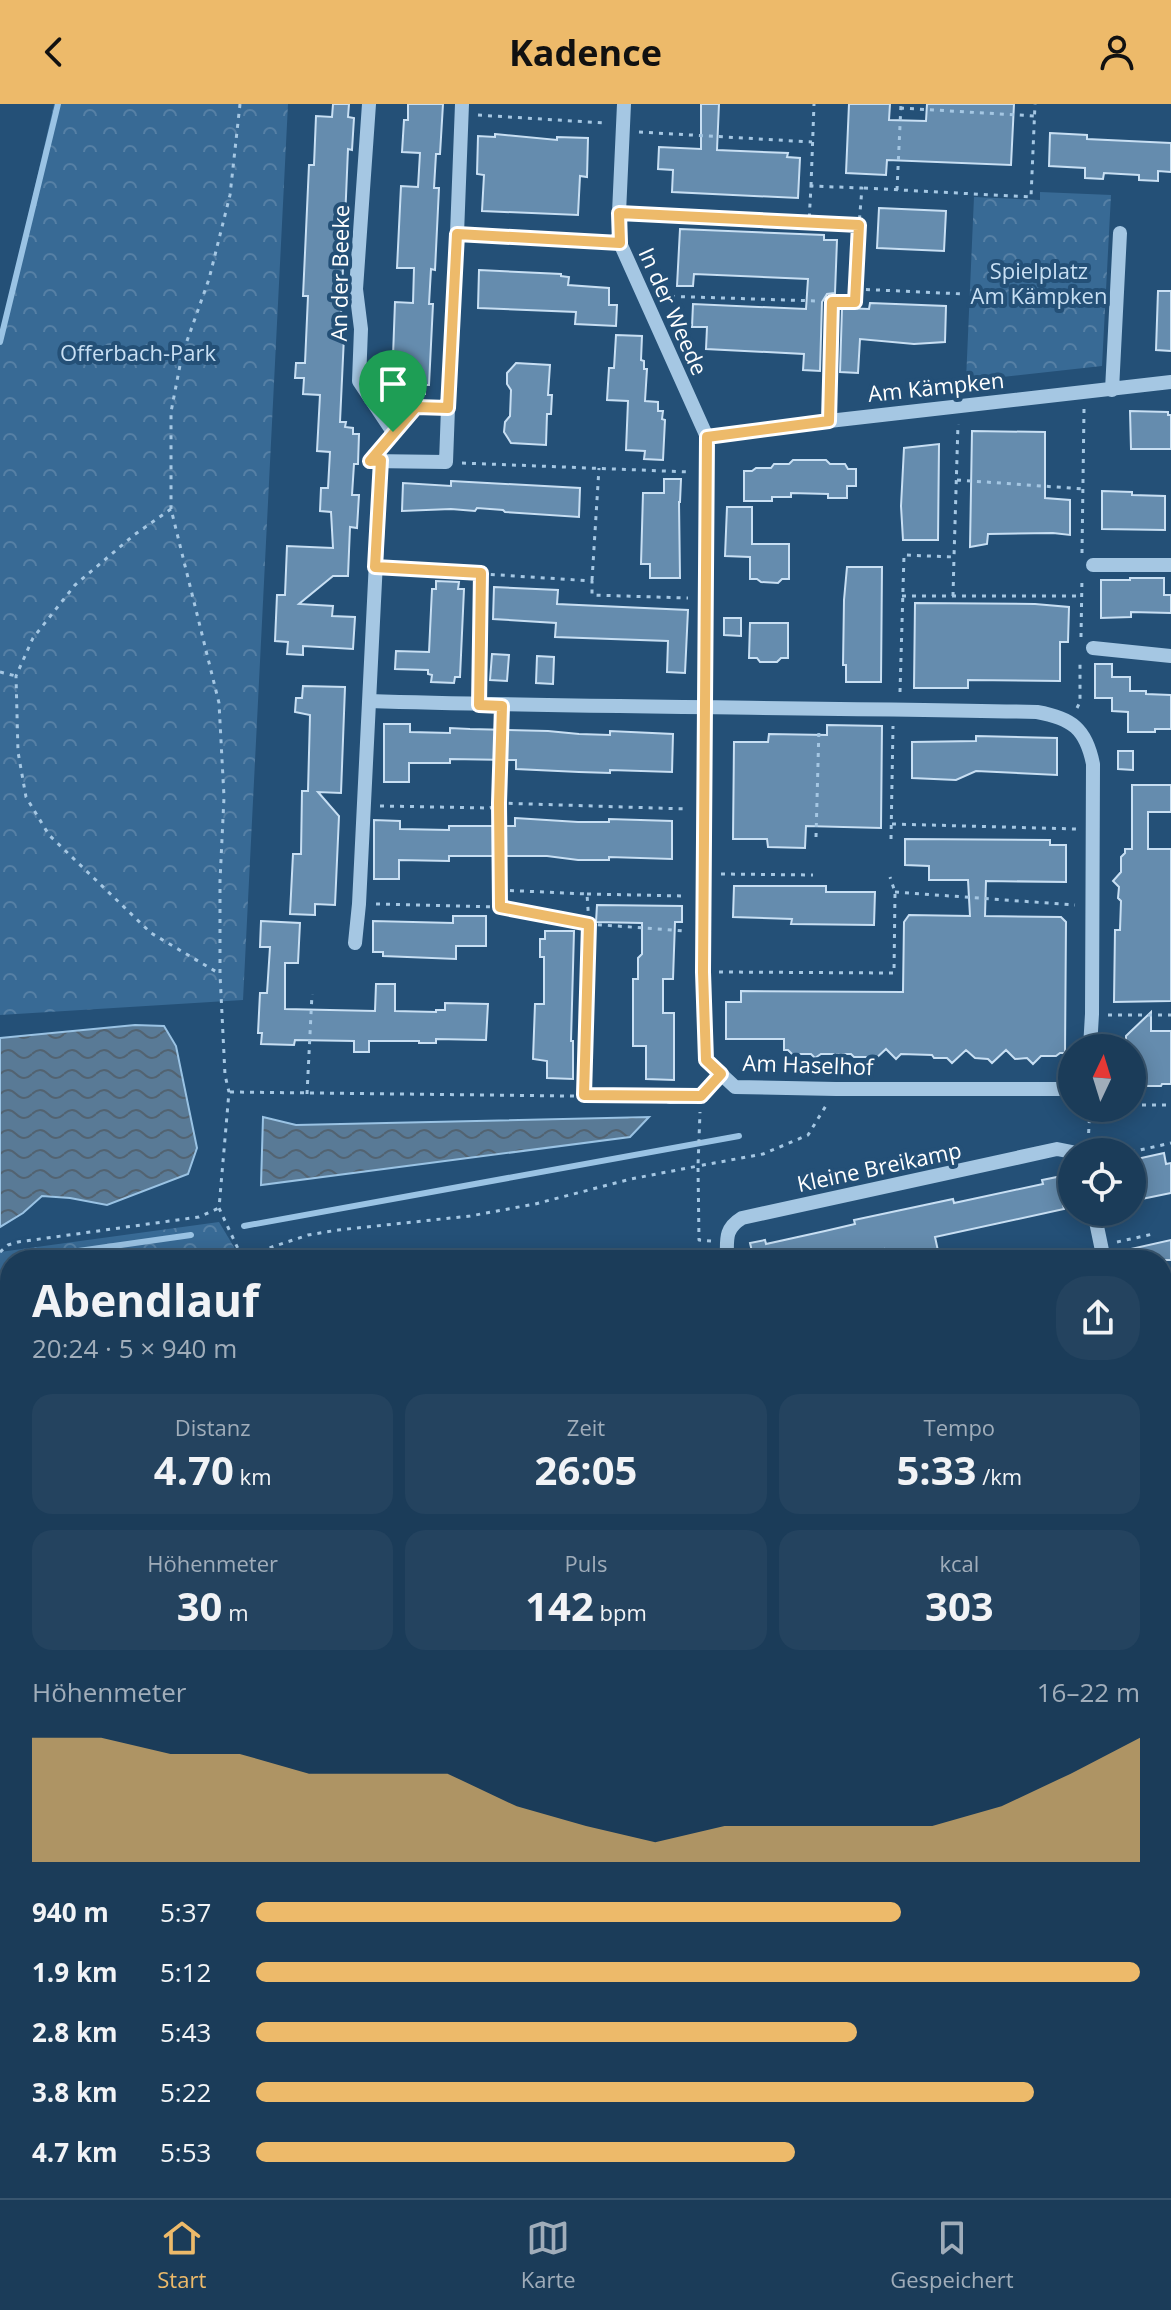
<!DOCTYPE html>
<html lang="de">
<head>
<meta charset="utf-8">
<style>
	:root { --surface:#1b3c59; --page:#24435f; --text:#f1f3f6; --muted:#a0adba; --line:#39566f; --accent:#edba6a }
	body { margin:0; font-family:"Open Sans",sans-serif; background:var(--page); color:var(--text); height:100vh; display:flex; flex-direction:column; font-size:30px; white-space:nowrap }
	* { box-sizing:border-box; margin:0 }
	p { font-size:26px; color:var(--muted) }
	.icon { flex:none; width:44px; height:44px; fill:none; stroke:currentColor; stroke-width:2; stroke-linecap:round; stroke-linejoin:round }
	.map { position:relative; flex:1; overflow:hidden }
	.drawer { position:absolute; left:0px; top:1146px; width:1172px; height:948px; display:flex; flex-direction:column; background:var(--surface); border-radius:32px 32px 0 0; box-shadow:0 4px 20px #0003,0 0 0 2px var(--line) }
	.drawer>* { flex:none }
	.needle { width:52px; rotate:4deg }
	.tools { position:absolute; left:1058px; top:930px; display:grid; gap:16px }
	.tools a { display:grid; place-items:center; width:88px; height:88px; border-radius:50%; background:var(--surface); box-shadow:0 4px 20px #0003,0 0 0 2px var(--line); font-size:40px }
	.pin { position:absolute; display:grid; place-items:center; width:68px; height:68px; color:#fff; margin:-82px -34px; border-radius:50% 50% 50% 0; rotate:-45deg; box-shadow:0 0 8px #0007 }
	.pin .icon { rotate:45deg }
	.round { display:grid; place-items:center; flex:none; width:84px; height:84px; border-radius:32px; background:var(--page) }
	.overview { display:flex; align-items:center; justify-content:space-between; height:136px; padding:0 32px }
	h1 { font-size:44px; font-weight:700; line-height:60px }
	.metrics { display:grid; grid-template-columns:repeat(3,1fr); gap:12px; height:136px; padding:8px 32px }
	.metrics div { display:grid; align-content:center; border-radius:20px; background:var(--page); text-align:center }
	.metrics b { font-size:40px; font-weight:700 }
	.metrics small { font-size:22px; font-weight:400 }
	.metrics p { font-size:22px }
	.chart { height:224px; padding:16px 32px }
	.chart p { display:flex; justify-content:space-between }
	.chart svg { width:100%; height:144px; margin-top:8px; fill:var(--accent); opacity:.7 }
	ul { padding:0 32px; list-style:none; font-size:26px }
	li { display:grid; grid-template-columns:128px 96px 1fr; align-items:center; height:60px }
	li i { height:20px; border-radius:10px; background:var(--accent) }
	header { display:flex; justify-content:space-between; align-items:center; height:104px; padding:0 32px; background:var(--accent); color:#111; font-size:36px; font-weight:700 }
	.tabs { display:flex; justify-content:space-around; align-items:center; height:112px; border-top:2px solid var(--line); background:var(--surface); font-size:22px; color:var(--muted) }
	.tabs a { display:grid; justify-items:center; gap:4px }
	.tabs .on { color:var(--accent) }
	.map>svg:first-child { display:block }
</style>
</head>
<body>
<header><svg class="icon" aria-label="back" viewBox="0 0 24 24"><path d="M15 5l-7 7 7 7"/></svg>Kadence<svg class="icon" aria-label="person" viewBox="0 0 24 24"><circle cx="12" cy="8" r="4"/><path d="M4 21q1-7 8-7t8 7"/></svg></header>
<div class="map">
<svg width="1171" height="2094" viewBox="0 0 1171 2094">
	<defs>
		<pattern id="grass-tufts" width="24" height="20" patternUnits="userSpaceOnUse" patternTransform="scale(2)"><rect width="24" height="20" fill="#386a95"/><path d="M3 7l-1-3M5 7V3M7 7l1-3M15 17l-1-3M17 17v-4M19 17l1-3" fill="none" stroke="#5680a5"/></pattern>
		<pattern id="park-crowns" width="20" height="18" patternUnits="userSpaceOnUse" patternTransform="scale(2)"><rect width="20" height="18" fill="#386a95"/><path d="M2 6a3 3 0 1 1 6 0M12 15a3 3 0 1 1 6 0" fill="none" stroke="#5680a5"/></pattern>
		<pattern id="water-waves" width="16" height="10" patternUnits="userSpaceOnUse" patternTransform="scale(2)"><rect width="16" height="10" fill="#597a96"/><path d="M0 5q4-4 8 0t8 0" fill="none" stroke="#526371"/></pattern>
	</defs>
	<rect width="100%" height="100%" fill="#245077"/>
	<!-- grass -->
	<path fill="url(#grass-tufts)" d="M780,2084h214l12,10h-273z"/>
	<!-- park -->
	<path fill="url(#park-crowns)" d="M54,0h234l-45,896 -243,15v-677z
		M1040,88l71,3 -9,171 -136,15 8,-184 66,3z
		M219,1118l15,25 2,12 -226,1v99l-10,143v-250z
		M0,1510l10,5v569h188l7,10h-205z"/>
	<!-- water -->
	<path fill="url(#water-waves)" stroke="#9ac3e4" stroke-width="2" d="M135,921l29,1 12,20 21,102 -9,26 -81,31 -37,-7 -28,-2 -19,17 -23,14v-189z
		M263,1013l33,8 353,-8 -19,20 -369,48z
		M0,2029l10,11v44h40l7,10h-57z"/>
	<g fill="none" stroke-linecap="round" stroke-linejoin="round">
		<!-- stream -->
		<path stroke="#9ac3e4" stroke-width="6" d="M0,238l58,-238
			M244,1122l495,-90
			M15,1156l176,-25"/>
	</g>
	<!-- building -->
	<path fill="#658cae" stroke="#c8dff3" stroke-width="2" d="M333,0h16l-1,13 6,1 -2,32 -4,-1 -7,166h4l-5,107h6l-1,5 8,1v6h6l-1,30h-4l-2,31h7l-2,33 -7,-1 -2,49h-15l-34,28 34,2 -1,10 23,1 -2,32 -50,-3v9l-16,-1 1,-12 -13,-1 2,-46h8l2,-49 46,2 -2,-36 -11,-1 1,-23h7l2,-36 -13,-1 3,-56 -17,-1 1,-16h-9l1,-15h9l3,-67h-5l3,-65 3,-66h5l2,-49 16,1z
		M408,0h35l-3,50h-4l-2,34h5l-4,82 -4,-1 -2,35h4l-4,81h-4v9l-16,-1v-9l-17,-1 3,-81 18,1 1,-35h-17l4,-82 17,1 2,-34 -18,-1 2,-32h4z
		M701,0h18l-2,46 71,3 -1,4 13,1 -2,40 -126,-6 1,-22 -15,-1 1,-22 42,2z
		M849,0h41l-1,16 37,1 1,-17h87l-3,61 -124,-5 -1,15 -40,-2z
		M1050,29l37,2v4l84,4v29l-13,-1v10l-19,-1v-5l-18,-1 -17,-1 -1,6 -18,-1v-10l-36,-2z
		M495,30l62,6v-3l31,1 -1,39 -7,-1 -2,39 -96,-4 2,-36 -7,-1 1,-38 17,1z
		M879,104l67,3 -2,40 -67,-3z
		M680,125l144,6v5h13l-2,53 -8,1 -5,8 -2,69 -17,-1 1,-16 -98,-5 1,-22h-15l1,-23 113,5 2,-30 -114,-5 -1,12h-16z
		M479,166l82,4v2l8,1 -1,8 41,3v17h8l-1,21 -41,-2 1,-12 -98,-4z
		M1158,187h13v60l-15,-1z
		M870,199l76,3 -1,36 -31,2 -54,-5 -2,34 -18,-1 2,-64 27,1z
		M616,231l26,1 -1,24 3,1v8h3l-2,32 13,1v9h5l-1,8 3,1 -2,40 -19,-1 1,-8 -19,-1 2,-49 -21,-1 2,-32h5z
		M516,259l34,2 -2,30h4l-1,19h-4l-1,31 -35,-2 -7,-11 1,-10 5,-6 1,-26 -4,-6v-11z
		M1130,307l38,1v3h3v34h-40z
		M972,327l73,1v66l25,2v35l-17,-2 -65,1 -1,10 -17,3z
		M939,340l-1,96h-35l-2,-34 3,-58z
		M793,356h33l4,4h15l3,5h8v17h-9v12h-19v-4l-37,-1v4h-19v4h-28v-30h8l4,-3h15l3,-4h15z
		M664,375h17l-1,23h-1l1,76h-30v-14h-9l2,-71h21z
		M451,377l129,7 -1,29 -74,-5 -2,-2 -26,-2 -2,3 -24,-2 -49,2 1,-28 48,3z
		M1102,387l30,1v3l33,1v34l-63,-1z
		M727,403h25v37h37v35h-7l-4,4 -17,-1 -4,-3h-7v-22l-25,-1z
		M847,463h35l-1,115h-35v-17h-3l1,-65z
		M1130,474h34v17h7v18l-40,-1v5l-30,1v-38h29z
		M436,477l23,1 -1,7h6l-4,88h-5l-1,6 -23,-1 1,-7 -4,-1v-4l-33,-1 1,-18 33,1 3,-63h4z
		M494,483l64,3 -1,14 131,6 -3,63 -18,-1 1,-31 -113,-4 1,-14 -63,-4z
		M915,499l120,1 34,3 -1,35h-8v39l-92,-1v8h-54z
		M724,514h17v18l-17,-1z
		M750,519h38v35h-7l-4,4h-17l-3,-4h-8z
		M492,550l17,1 -2,26 -17,-1z
		M537,552l17,1 -1,27 -17,-1z
		M1095,560h17v13h18v14h16v3l25,1v34h-16v3h-27v-20l-16,-1v-13h-17z
		M303,582l42,1 -4,106 -23,-1 21,24 -4,89 -20,-1v11l-25,-1 3,-60h8l1,-63h6l2,-76 -15,-3 1,-14h6z
		M384,620h26v8l40,1v-5l20,1 78,2 31,3 31,1v-4l63,3 -1,38 -62,-2v3l-31,-1 -63,-3v-9l-66,-1v4h-41v19h-25z
		M827,621l55,1 -1,102 -75,-2 -1,22 -37,-1 -1,-8h-34l1,-97h34l1,-8 58,1z
		M976,632l81,2v37l-81,-4 -20,9 -44,-2v-36l64,-1z
		M1118,647h15v19l-15,-1z
		M1132,681h39v27h-23v37h23v152l-57,1 1,-72h5l1,-29 -3,-3 1,-11 -6,-6 8,-9v-15l4,-4v-4h7z
		M515,714l63,4h31v-3l63,2v38l-63,-2v3h-31l-31,-4h-98v5l-50,-1v19h-25v-59l26,1v8l49,1v-4h66z
		M905,735l145,1v5h16v37l-80,-1 -1,35 76,1 5,5 -1,131h-5l-4,3h-15l-8,8 -6,-6 -12,1 -9,-9 -14,13 -4,-4 -13,-1 -9,-8 -14,13 -5,-5h-13l-2,-3 -31,-1 -5,5 -10,-10 -14,13 -6,-5h-12l-3,-3h-30l-6,4 -4,-4h-19l-4,-4h-4v-11h-58v-37h15v-11l162,1 1,-70 5,-7 61,1 -2,-36h-39v-14l-24,-1z
		M734,782h92v6h49l-1,33 -83,-1 1,-5 -59,-2z
		M597,801l85,1v16h-7l-2,57h-10v34h11v67l-28,-1v-33h-13v-67h5v-21l4,-4v-31l-46,-1z
		M453,812h33v30h-30v13l-73,-3v-4h-10v-31l80,2z
		M261,817l39,2 -2,40h-13v46l90,2 1,-27h19v27l41,1v-2h9v-7l43,1 -2,36 -50,-1v4h-17v-2h-50v11h-15v-11l-59,-1 -1,5 -33,-1 1,-11h-4l2,-40h7l3,-46h-10z
		M545,827h29l-3,110h2v38l-26,-1v-17l-14,-2 2,-55h9v-47h-4v-18h5z
		M1151,908v19h20v53h-9l-1,2h-29v-38h-6v-12z
		M1164,1049l2,11 5,-1v30l-39,8v-41z
		M1057,1073l7,32 -129,28 5,23h-53l-3,-11 -54,11h-76l-4,-17 15,-3 1,4 59,-13 30,-7 -1,-4 99,-21 1,4 14,-3 75,-16 -1,-4z
		M1171,1136v20h-57l-1,-7z"/>
	<g fill="none" stroke-linecap="round" stroke-linejoin="round">
		<!-- path -->
		<path stroke="#a5c7e3" stroke-width="3" stroke-dasharray="4 6" stroke-linecap="butt" d="M240,0l-10,91 -21,84 -27,76 -11,57v97l48,194 5,94 -4,84v93l5,101 4,17 -10,116 21,45h14l54,-18 30,-5 132,-14 65,-12 96,-25 67,-13 2,-54
			M900,4l135,8
			M478,11l127,8
			M639,28l173,10
			M811,82l3,-82
			M864,84l167,9 4,-93
			M897,86l4,-86
			M635,110l224,11 3,-37 -51,-2 -2,36
			M856,185l108,5
			M661,192l156,5
			M849,198h6l4,-77
			M462,359l228,9
			M957,376l127,9
			M171,405l-37,26 -59,50 -42,53 -17,38 2,76 8,45 23,38 102,98 69,41
			M1082,449l2,-144
			M391,464l201,13v14l96,3
			M592,476l7,-112
			M902,492h179
			M953,492l1,-39
			M1081,533l1,-60
			M0,568l16,4
			M479,586l2,-117
			M900,588l4,-137 50,2 4,-133
			M1077,604l3,-6v-41
			M380,702l110,2 9,-5 188,6
			M892,720l184,5
			M816,733l3,-110
			M891,735l2,-113
			M721,770l92,1
			M500,786l87,4 2,30 -89,-17 -1,-104 2,-82
			M895,788l180,13
			M587,790l98,2
			M376,800l124,3
			M719,868l175,1 1,-81 -5,-15
			M1108,911h63
			M230,988l425,5
			M307,990l5,-100
			M584,991l5,-171 96,7
			M1132,1001h39
			M1088,1039l2,-33 -2,-2
			M1131,1048l40,-9
			M711,1137l-12,-1 -1,-74 65,-12 45,-19 19,-31
			M1117,1138l36,-8
			M0,1148l8,-7 10,-3 181,-25 20,-9
			M1162,1206l9,-2
			M1162,1344l9,-3
			M0,1622l10,6
			M0,1813l10,-46
			M0,1815l4,21 6,15"/>
		<!-- minor -->
		<path stroke="#a5c7e3" stroke-width="14" d="M369,0l-13,185 5,40 -2,52 34,51
			M624,0l-5,109 1,30 87,194 -4,535 3,88 29,27 101,2h227l9,-11
			M457,130l5,-130
			M1112,286l8,-157
			M416,303l32,1 -2,54 -76,-1z
			M448,304l9,-174 163,9
			M829,317l3,-119
			M707,333l122,-16 342,-39
			M1093,461h78
			M1093,544l78,8
			M369,597c222,7 445,6 668,11 35,6 49,17 56,52l-1,250 -2,34
			M355,839l4,-39 22,-444
			M670,993l31,-1 20,-22
			M1094,1108l10,48
			M727,1156c0,-20 -3,-31 15,-42l315,-69 15,3
			M1162,1299l9,-2
			M1162,1487l9,44
			M1162,1571l9,-2
			M0,1573l10,-1
			M1162,2009l7,3 2,4
			M1162,2061l9,-9
			M1050,2084h23"/>
	</g>
	<g fill="none" stroke-linecap="round" stroke-linejoin="round">
		<!-- route casing -->
		<g stroke="#fff" stroke-width="16">
			<path id="route" d="M619,109l240,12 -4,77h-23l-3,119 -122,16 -4,535 3,88 15,14 -20,22 -117,-1 5,-171 -89,-17 -1,-104 3,-97 -23,-1 2,-132 -106,-6 6,-107 -11,1 46,-54 32,1 9,-174 163,9z"/>
		</g>
		<!-- route -->
		<use href="#route" stroke="#edba6a" stroke-width="10"/>
	</g>
	<g text-anchor="middle" dominant-baseline="central" stroke-width="8" stroke-linejoin="round" paint-order="stroke">
		<!-- park labels -->
		<g font-size="22" fill="#c8dff3" stroke="#245077">
			<text x="1039" y="166">Spielplatz<tspan x="1039" dy="25">Am Kämpken</tspan></text>
			<text x="138" y="248">Offerbach-Park</text>
		</g>
		<!-- street labels -->
		<g font-size="22" fill="#fff" stroke="#245077">
			<text transform="translate(339 169) rotate(-89)">An der Beeke</text>
			<text transform="translate(674 207) rotate(66)">In der Weede</text>
			<text transform="translate(936 282) rotate(-6)">Am Kämpken</text>
			<text transform="translate(808 960) rotate(2)">Am Haselhof</text>
			<text transform="translate(879 1062) rotate(-12)">Kleine Breikamp</text>
		</g>
	</g>
</svg>
<div class="tools">
<a><svg class="needle" viewBox="-14 -14 28 28"><path d="M0-13l5 13h-10z" fill="#e53935"/><path d="M0 13l5-13h-10z" fill="#a0adba"/></svg></a>
<a><svg class="icon" aria-label="locate" viewBox="0 0 24 24"><circle cx="12" cy="12" r="6"/><path d="M12 2v4M12 18v4M2 12h4M18 12h4"/></svg></a>
</div>
<div class="pin" style="left:393px;top:328px;background:#1e9e55"><svg class="icon" aria-label="arrive" viewBox="0 0 24 24"><path d="M6 21V4h12l-3 4 3 4H6"/></svg></div>
<section class="drawer">
<div class="overview"><div><h1>Abendlauf</h1><p>20:24 · 5 × 940 m</p></div><a class="round"><svg class="icon" aria-label="share" viewBox="0 0 24 24"><path d="M12 15V3M7 8l5-5 5 5M5 13v7h14v-7"/></svg></a></div>
<div class="metrics">
<div><p>Distanz</p><b>4.70<small> km</small></b></div>
<div><p>Zeit</p><b>26:05</b></div>
<div><p>Tempo</p><b>5:33<small> /km</small></b></div>
</div>
<div class="metrics">
<div><p>Höhenmeter</p><b>30<small> m</small></b></div>
<div><p>Puls</p><b>142<small> bpm</small></b></div>
<div><p>kcal</p><b>303</b></div>
</div>
<div class="chart"><p><span>Höhenmeter</span>16–22 m</p>
<svg viewBox="0 0 160 44" preserveAspectRatio="none"><path d="M0 44V6L10 6L20 11L30 11L40 17L50 17L60 17L70 27L80 33L90 38L100 33L110 33L120 33L130 33L140 27L150 17L160 6V44z"/></svg>
</div>
<ul>
<li><b>940 m</b>5:37<i style="width:73%"></i></li>
<li><b>1.9 km</b>5:12<i style="width:100%"></i></li>
<li><b>2.8 km</b>5:43<i style="width:68%"></i></li>
<li><b>3.8 km</b>5:22<i style="width:88%"></i></li>
<li><b>4.7 km</b>5:53<i style="width:61%"></i></li>
</ul>
</section>
</div>
<nav class="tabs">
<a class="on"><svg class="icon" aria-label="home" viewBox="0 0 24 24"><path d="M3 11l9-7 9 7M6 9v11h12V9"/></svg>Start</a>
<a><svg class="icon" aria-label="map" viewBox="0 0 24 24"><path d="M3 6l6-2 6 2 6-2v14l-6 2-6-2-6 2zM9 4v14M15 6v14"/></svg>Karte</a>
<a><svg class="icon" aria-label="saved" viewBox="0 0 24 24"><path d="M7 4h10v16l-5-4-5 4z"/></svg>Gespeichert</a>
</nav>
</body>
</html>
